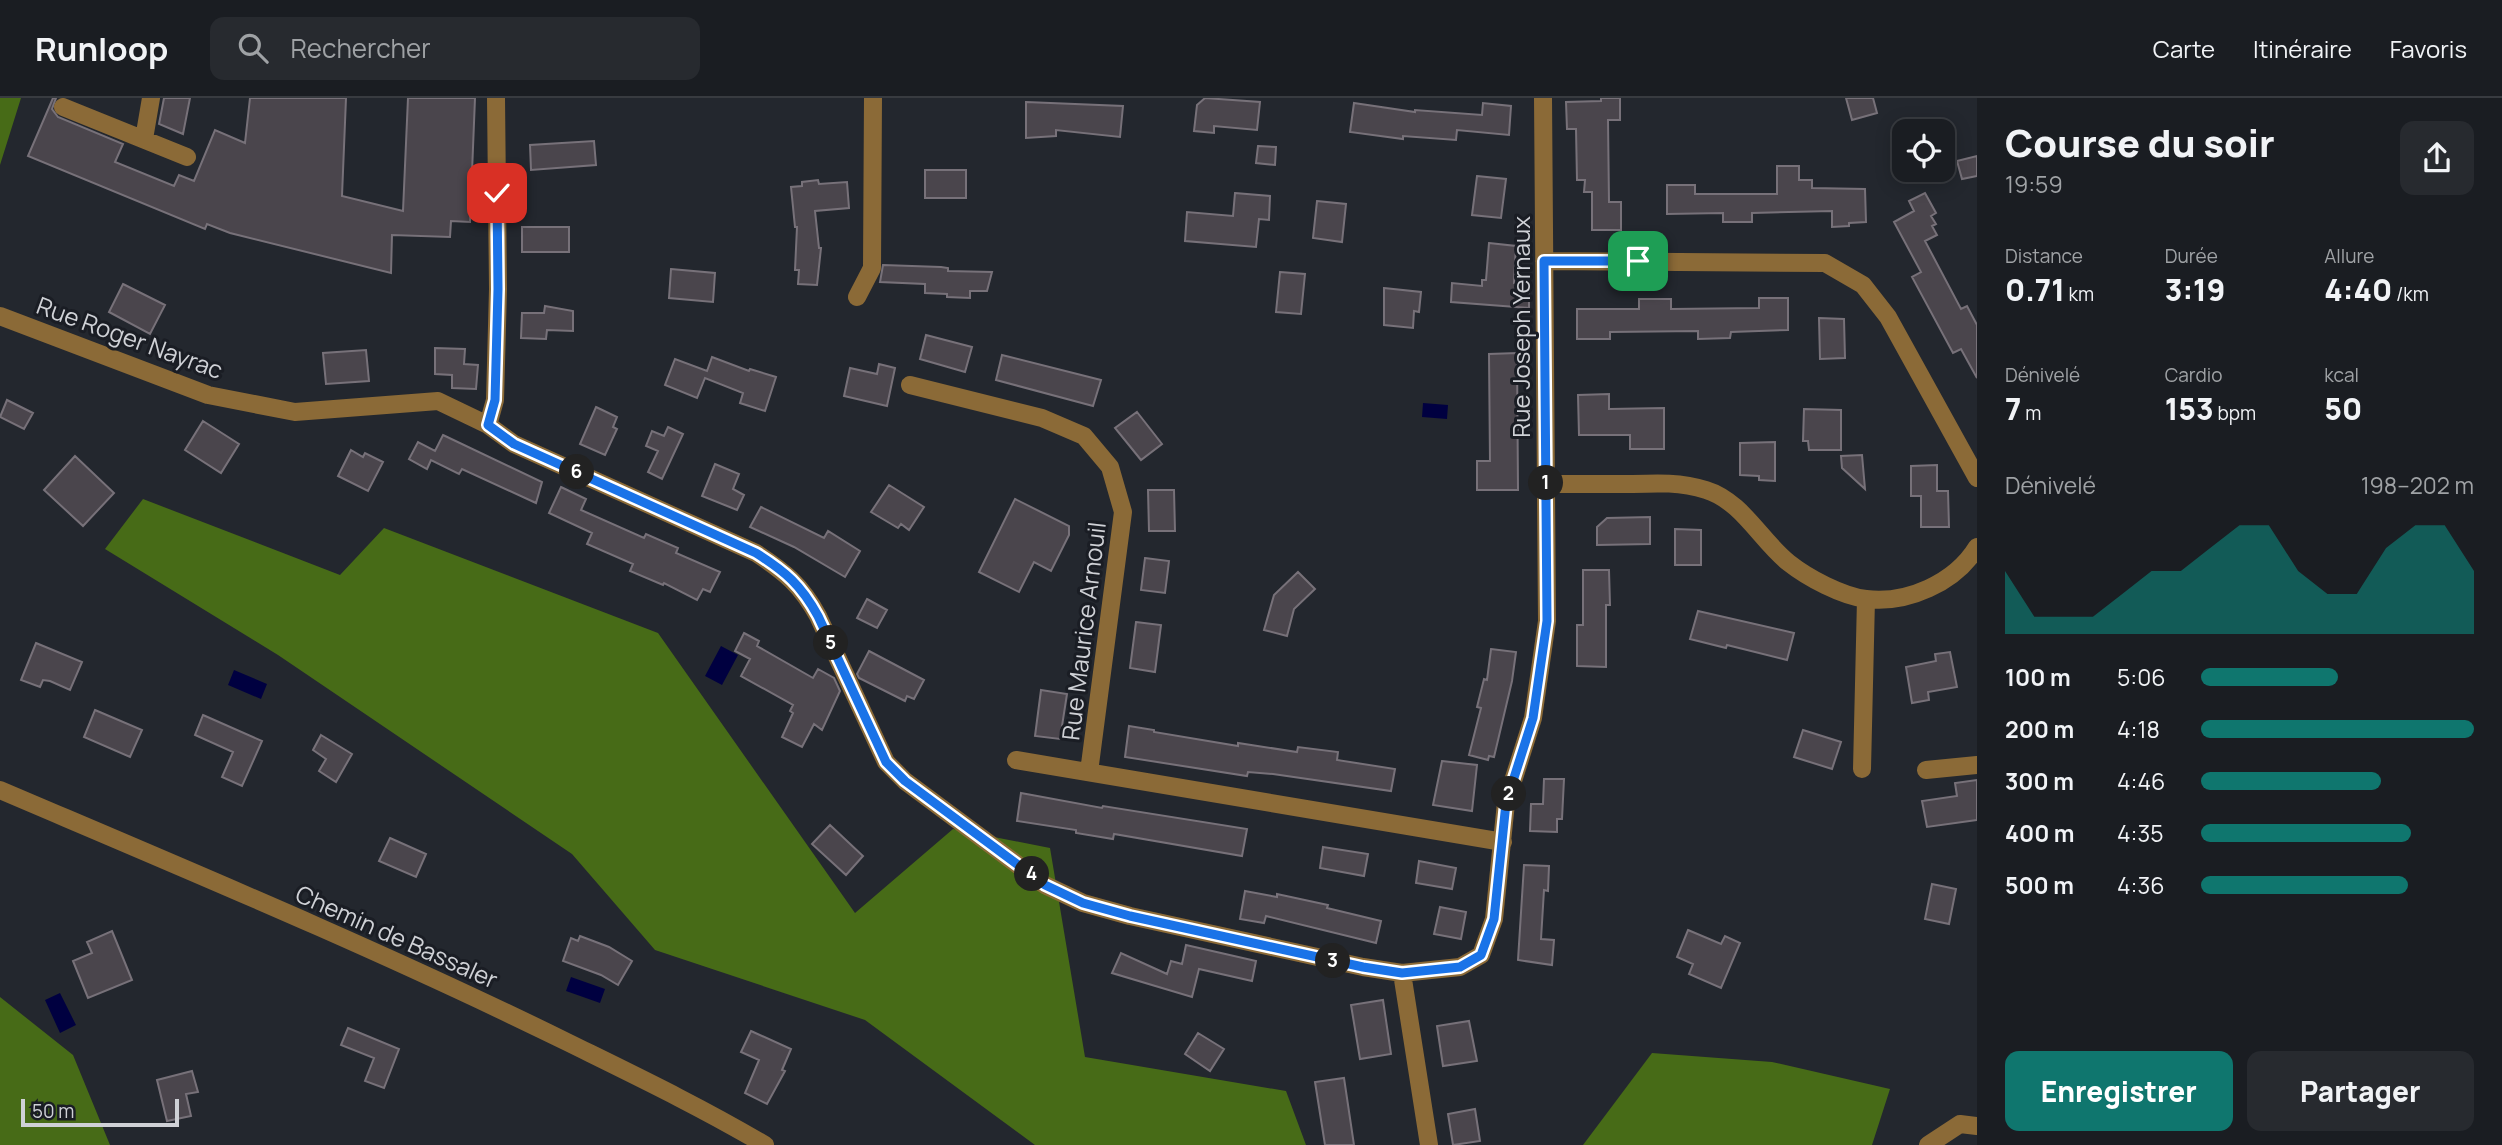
<!DOCTYPE html>
<html lang="fr">
<head>
<meta charset="utf-8">
<style>
	:root { --surface:#1a1d22; --page:#272a2f; --text:#f1f3f6; --muted:#9fa2a5; --line:#383b40; --accent:#0f766e }
	body { margin:0; font-family:Manrope,sans-serif; background:var(--page); color:var(--text); height:100vh; display:flex; flex-direction:column; font-size:26px; white-space:nowrap }
	* { box-sizing:border-box; margin:0 }
	p { font-size:23px; color:var(--muted) }
	.icon { flex:none; width:38px; height:38px; fill:none; stroke:currentColor; stroke-width:2; stroke-linecap:round; stroke-linejoin:round }
	.map { position:relative; flex:1; overflow:hidden }
	.drawer { display:flex; flex-direction:column; background:var(--surface); width:525px }
	.drawer>* { flex:none }
	.fabs { position:absolute; left:1892px; top:21px; display:grid; gap:14px }
	.fabs a { display:grid; place-items:center; width:63px; height:63px; border-radius:14px; background:var(--surface); box-shadow:0 4px 18px #0003,0 0 0 2px var(--line); font-size:35px }
	.scale { position:absolute; left:21px; bottom:18px; width:158px; box-sizing:border-box; padding-left:7px; border:4px solid #cfd1d6; border-top:0; font-size:19px; line-height:24px; white-space:nowrap; color:#cfd1d6; -webkit-text-stroke:5px #1a1d24; paint-order:stroke }
	.pin { position:absolute; display:grid; place-items:center; width:60px; height:60px; color:#fff; margin:-30px; border-radius:14px; box-shadow:0 4px 10px #0006 }
	.km { position:absolute; width:35px; height:35px; margin:-18px; border-radius:50%; background:#222; color:#fff; font-size:19px; line-height:35px; text-align:center }
	.round { display:grid; place-items:center; flex:none; width:74px; height:74px; border-radius:14px; background:var(--page) }
	.overview { display:flex; align-items:center; justify-content:space-between; height:119px; padding:0 28px }
	h1 { font-size:38px; font-weight:800; line-height:52px }
	.stats { display:grid; grid-template-columns:repeat(3,1fr); gap:10px; height:119px; padding:7px 28px }
	.stats div { display:grid; align-content:center }
	.stats b { font-size:30px; font-weight:800 }
	.stats small { font-size:19px; font-weight:400 }
	.stats p { font-size:19px }
	.chart { height:196px; padding:14px 28px }
	.chart p { display:flex; justify-content:space-between }
	.chart svg { width:100%; height:126px; margin-top:7px; fill:var(--accent); opacity:.7 }
	.primary-button { display:flex; gap:14px; margin-top:auto; padding:14px 28px }
	.primary-button a { flex:1; height:80px; border-radius:14px; background:var(--accent); color:#fff; font-size:28px; font-weight:800; line-height:80px; text-align:center }
	.primary-button a+a { background:var(--page); color:var(--text) }
	ul { padding:0 28px; list-style:none; font-size:23px }
	li { display:grid; grid-template-columns:112px 84px 1fr; align-items:center; height:52px }
	li i { height:18px; border-radius:9px; background:var(--accent) }
	header { display:flex; align-items:center; gap:42px; box-sizing:border-box; height:98px; padding:0 35px; background:var(--surface); border-bottom:2px solid var(--line) }
	header strong { font-size:33px }
	nav { display:flex; gap:38px; margin-inline-start:auto; font-size:24px }
	.search { width:490px; height:63px; background:var(--page); display:flex; align-items:center; gap:18px; box-sizing:border-box; padding:0 24px; border-radius:14px; color:var(--muted); font-size:26px }
	main { display:flex; flex:1; min-height:0 }
	.map>svg:first-child { display:block }
</style>
</head>
<body>
<header>
<strong>Runloop</strong>
<div class="search"><svg class="icon" aria-label="search" viewBox="0 0 24 24"><circle cx="10" cy="10" r="6"/><path d="M15 15l6 6"/></svg>Rechercher</div>
<nav><a>Carte</a><a>Itinéraire</a><a>Favoris</a></nav>
</header>
<main>
<div class="map">
<svg width="1977" height="1047" viewBox="0 0 1977 1047">
	<rect width="100%" height="100%" fill="#23272e"/>
	<!-- forest -->
	<path fill="#476b17" d="M0,0h21l-21,67z
		M143,401l197,76 44,-47 274,105 197,280 98,-84 97,19 35,209 201,34 20,54h-271l-170,-125 -210,-70 -83,-96 -294,-199 -173,-106z
		M0,899l73,58 37,90h-110z
		M1652,955l120,9 118,27 -18,56h-289z"/>
	<!-- water -->
	<path fill="#000040" d="M1423,305l25,2 -1,14 -25,-2z
		M721,548l17,9 -16,30 -17,-9z
		M234,572l33,14 -6,15 -33,-14z
		M571,879l34,12 -5,14 -34,-12z
		M60,895l16,32 -16,8 -15,-33z"/>
	<!-- building -->
	<path fill="#4a454c" stroke="#777179" stroke-width="2" d="M53,0h3l-4,11 6,8 65,27 -8,18 59,24 5,-11 15,6 21,-51 30,13 5,-45h96l-4,98 61,15 5,-113h67l-5,124 -19,-1 -1,16 -58,-2 -1,38 -161,-40 -23,-9 -2,5 -177,-73z
		M164,0h26l-7,36 -24,-10z
		M1205,0l55,4 -3,28 -43,-4v7l-20,-2 3,-26z
		M1601,0h19v22h-12l1,82h12v28h-29v-38h-8l1,-12h-8l-1,-51h-9l-1,-27 35,-1z
		M1846,0h27l4,15 -25,7z
		M1026,4l97,4 -3,31 -64,-7v6l-30,2z
		M1354,5l61,9v-2l67,5 1,-12 28,3 -2,29 -52,-5 -1,10 -53,-4v3l-53,-7z
		M594,43l2,24 -65,5 -1,-25z
		M1258,48l18,1 -1,18 -19,-2z
		M1977,58v20l-15,3 -5,-18z
		M1777,68h22v14h13v8l53,1 1,33 -17,1v3l-17,1v-16l-80,2v9h-29v-9l-56,1v-29h28v9h82z
		M925,72h41v28h-41z
		M1477,78l29,3 -5,39 -29,-3z
		M818,82l1,4 28,-2 2,26 -34,3 4,37h2l-4,37 -19,-1 1,-14h-4l2,-43h-2l-4,-40 11,-1v-4z
		M1235,95l35,3 -1,24 -10,-1 -3,28 -71,-6 2,-29 46,4z
		M1925,95l11,20 -5,3 5,8 -4,2 5,9 -12,6 36,68 6,-3 10,19v53l-16,-29 -8,4 -41,-76 9,-5 -27,-50 20,-11 -5,-10z
		M1317,103l29,3 -4,38 -29,-4z
		M522,129h47v25h-47z
		M1489,145l27,3 -2,37 12,1v6l3,1v17l-78,-6 1,-19 30,3v-6h4z
		M883,167l58,2 7,1v3l44,1 -5,19h-17v7l-23,-1v-3l-22,-1v-9l-45,-2z
		M671,171l44,4 -2,29 -44,-4z
		M1280,174l25,2 -4,40 -25,-2z
		M123,186l42,21 -15,29 -41,-22z
		M1384,190l37,4 -2,20 -5,-1 -1,17 -29,-3z
		M1759,200h29v32l-57,2 -1,6 -32,1v-8l-88,1v7h-33v-30h62v-10h32v10l88,-1z
		M545,208l28,5v20l-26,-1 -1,9 -25,-1 1,-25h22z
		M1819,220l25,1 1,39 -25,1z
		M926,237l46,12 -7,25 -45,-13z
		M435,250l30,1 -1,15 14,1 -2,24 -24,-1v-13l-17,-1z
		M366,252l3,31 -43,3 -3,-31z
		M1517,255l1,137h-41v-29h13l-1,-107z
		M1002,257l99,25 -8,26 -97,-26z
		M712,259l37,14 1,-2 26,8 -11,34 -25,-8 3,-10 -38,-15 -8,20 -32,-13 10,-26 32,12z
		M879,266l16,4 -8,38 -43,-10 6,-28 27,6z
		M1609,296v15l55,-1v41h-34v-14h-51l-1,-40z
		M7,302l26,13 -9,16 -24,-12z
		M596,309l21,10 -4,10 4,2 -12,26 -25,-11z
		M1804,311l37,1v40h-32l-1,-9h-5z
		M1137,314l25,32 -21,16 -26,-32z
		M203,323l36,23 -18,29 -36,-23z
		M668,329l15,7 -21,45 -14,-7 10,-21 -12,-5 6,-15 12,5z
		M443,337l99,47 -6,21 -74,-34 -3,5 -28,-14 -4,9 -18,-10 9,-17 17,9z
		M1775,344v39l-16,-1v-4l-19,-1v-32z
		M351,352l12,7 2,-4 18,9 -15,29 -30,-15z
		M1862,357l3,34 -23,-21 -1,-12z
		M75,358l39,37 -31,33 -39,-36z
		M715,366l24,10 -6,15 11,6 -7,15 -35,-14z
		M1937,367v26h11l1,36h-28v-31h-10v-30z
		M889,387l35,22 -15,23 -8,-6 -3,4 -27,-16z
		M561,389l25,12 -5,11 63,28 2,-4 32,14 -2,5 44,19 -10,20 -7,-3 -6,11 -33,-17 -1,2 -33,-14 3,-7 -46,-20 5,-11 -43,-20z
		M1148,392h26l1,41h-26z
		M1015,401l54,27v9l-18,36 -17,-9 -15,30 -40,-20z
		M761,409l63,31 4,-7 32,20 -15,26 -51,-30 -44,-20z
		M1650,419v27l-53,1v-18l10,-9z
		M1675,431l26,1v35h-26z
		M1145,460l24,3 -4,32 -24,-3z
		M1583,472h26l1,35h-4v62l-29,-1v-41h6z
		M1298,474l17,17 -21,20 -7,27 -23,-6 10,-35z
		M867,501l20,11 -10,18 -20,-10z
		M1698,513l96,22 -7,27 -60,-15 -1,3 -36,-9z
		M1136,524l25,3 -6,47 -25,-4z
		M744,535l15,8 -2,5 56,32 5,-9 16,9 6,13 -18,39 -8,-6 -12,23 -20,-10 11,-24 -3,-2 3,-6 -52,-29 9,-17 -15,-8z
		M36,545l46,19 -12,28 -20,-9 -7,-1 -3,7 -19,-7z
		M1491,551l25,3 -4,29 -18,76 -5,-1 -1,4 -19,-5 12,-47 -4,-1 7,-28 3,1z
		M869,553l55,29 -10,19 -7,-3 -2,5 -46,-23 -2,-4z
		M1950,554l7,35 -29,5 1,8 -17,3 -6,-36 30,-6 -1,-7z
		M1041,592l26,4 -7,45 -25,-3z
		M95,612l47,20 -12,27 -46,-20z
		M203,617l59,26 -20,45 -20,-9 11,-25 -38,-17z
		M1129,628l25,4v2l84,14v-3l59,9 1,-5 40,5 -1,8 58,9 -4,22 -118,-17 -25,-2 -1,4 -122,-19z
		M1803,632l38,12 -9,27 -38,-12z
		M321,637l31,19 -16,28 -17,-11 7,-12 -13,-9z
		M1442,663l35,4 -5,46 -39,-6z
		M1544,681h20l-2,40h-5v13l-27,-1 1,-27h12z
		M1977,682v40l-50,7 -5,-26 35,-5 -2,-13z
		M1021,695l81,15 1,-2 144,23 -5,27 -128,-22 -1,5 -37,-6v-3l-59,-9z
		M830,727l33,31 -17,19 -34,-31z
		M390,740l36,16 -10,23 -37,-16z
		M1323,749l45,7 -4,22 -44,-8z
		M1419,763l37,7 -4,21 -36,-6z
		M1524,767l25,1 -1,25 -4,-1 -3,49 13,1 -2,25 -34,-5z
		M1932,786l24,5 -7,35 -24,-5z
		M1245,793l32,6v-3l51,11 -1,3 54,13 -5,22 -110,-27 -2,7 -24,-4z
		M1440,809l26,5 -5,27 -27,-5z
		M1688,832l33,14 4,-8 15,7 -19,45 -32,-14 4,-10 -16,-7z
		M112,833l20,49 -44,18 -15,-37 19,-8 -5,-11z
		M580,838l29,11 23,14 -14,24 -17,-10 -38,-14 8,-23 7,3z
		M1186,847l70,16 -4,20 -53,-12 -7,28 -80,-24 9,-20 46,21 4,-13 11,3z
		M1383,902l8,54 -31,5 -9,-54z
		M1469,923l8,40 -34,5 -6,-40z
		M348,930l51,21 -15,39 -19,-7 9,-23 -33,-13z
		M751,933l40,18 -9,21 3,1 -18,33 -22,-11 14,-33 -18,-8z
		M1198,935l26,16 -14,22 -25,-17z
		M192,973l6,21 -12,2 5,22 -24,5 -10,-41z
		M1344,980l10,67h-29l-10,-63z
		M1475,1011l5,32 -27,4 -5,-31z"/>
	<g fill="none" stroke-linecap="round" stroke-linejoin="round">
		<!-- minor -->
		<path stroke="#8b6a37" stroke-width="18" d="M63,9l124,50
			M144,41l7,-41
			M1544,163l281,2 38,22 25,32 89,161
			M857,199l15,-29 1,-170
			M0,218l208,79 87,17 143,-11 50,24 26,19 242,109c29,19 45,32 62,63l68,146 19,19 140,104 38,18 47,13 233,51 39,6 58,-6 21,-12 13,-36 12,-116 27,-85 14,-97 -4,-523
			M910,287l132,33 42,18 26,31 13,45 -34,260
			M488,327l7,-25 3,-111 -2,-191
			M1546,386c29,0 57,0 86,0 25,-1 49,-2 74,6 36,11 55,51 83,73 19,15 53,33 77,36 41,5 89,-16 111,-52
			M1016,662l487,82
			M1862,671l4,-170
			M1926,672l51,-5
			M0,692c190,81 382,161 567,252 67,33 134,65 198,103
			M1402,875l27,172
			M1928,1047l32,-21 17,2"/>
	</g>
	<g fill="none" stroke-linecap="round" stroke-linejoin="round">
		<!-- route casing -->
		<g stroke="#fff" stroke-width="14">
			<path id="route" d="M497,95l1,96 -3,111 -7,25 26,19 242,109c30,19 45,32 62,63l68,146 19,19 140,104 38,18 47,13 233,51 39,6 58,-6 21,-12 13,-36 12,-116 27,-85 14,-97 -3,-360h94"/>
		</g>
		<!-- route -->
		<use href="#route" stroke="#1a73e8" stroke-width="9"/>
	</g>
	<g text-anchor="middle" dominant-baseline="central" stroke-width="6" stroke-linejoin="round" paint-order="stroke">
		<!-- street labels -->
		<g font-size="24" fill="#cfd1d6" stroke="#1a1d24">
			<text transform="translate(1520 229) rotate(-90)">Rue Joseph Yernaux</text>
			<text transform="translate(130 239) rotate(20)">Rue Roger Nayrac</text>
			<text transform="translate(1083 533) rotate(-83)">Rue Maurice Arnouil</text>
			<text transform="translate(397 838) rotate(24)">Chemin de Bassaler</text>
		</g>
	</g>
</svg>
<div class="fabs">
<a><svg class="icon" aria-label="locate" viewBox="0 0 24 24"><circle cx="12" cy="12" r="6"/><path d="M12 2v4M12 18v4M2 12h4M18 12h4"/></svg></a>
</div>
<div class="scale">50 m</div>
<div class="pin" style="left:1638px;top:163px;background:#1e9e55"><svg class="icon" aria-label="arrive" viewBox="0 0 24 24"><path d="M6 21V4h12l-3 4 3 4H6"/></svg></div>
<div class="pin" style="left:497px;top:95px;background:#d93025"><svg class="icon" aria-label="check" viewBox="0 0 24 24"><path d="M5 12l5 5 9-10"/></svg></div>
<b class="km" style="left:1546px;top:385px">1</b>
<b class="km" style="left:1509px;top:696px">2</b>
<b class="km" style="left:1333px;top:863px">3</b>
<b class="km" style="left:1032px;top:776px">4</b>
<b class="km" style="left:831px;top:545px">5</b>
<b class="km" style="left:577px;top:374px">6</b>
</div>
<section class="drawer">
<div class="overview"><div><h1>Course du soir</h1><p>19:59</p></div><a class="round"><svg class="icon" aria-label="share" viewBox="0 0 24 24"><path d="M12 15V3M7 8l5-5 5 5M5 13v7h14v-7"/></svg></a></div>
<div class="stats">
<div><p>Distance</p><b>0.71<small> km</small></b></div>
<div><p>Durée</p><b>3:19</b></div>
<div><p>Allure</p><b>4:40<small> /km</small></b></div>
</div>
<div class="stats">
<div><p>Dénivelé</p><b>7<small> m</small></b></div>
<div><p>Cardio</p><b>153<small> bpm</small></b></div>
<div><p>kcal</p><b>50</b></div>
</div>
<div class="chart"><p><span>Dénivelé</span>198–202 m</p>
<svg viewBox="0 0 160 44" preserveAspectRatio="none"><path d="M0 44V22L10 38L20 38L30 38L40 30L50 22L60 22L70 14L80 6L90 6L100 22L110 30L120 30L130 14L140 6L150 6L160 22V44z"/></svg>
</div>
<ul>
<li><b>100 m</b>5:06<i style="width:50%"></i></li>
<li><b>200 m</b>4:18<i style="width:100%"></i></li>
<li><b>300 m</b>4:46<i style="width:66%"></i></li>
<li><b>400 m</b>4:35<i style="width:77%"></i></li>
<li><b>500 m</b>4:36<i style="width:76%"></i></li>
</ul>
<div class="primary-button"><a>Enregistrer</a><a>Partager</a></div>
</section>
</main>
</body>
</html>
